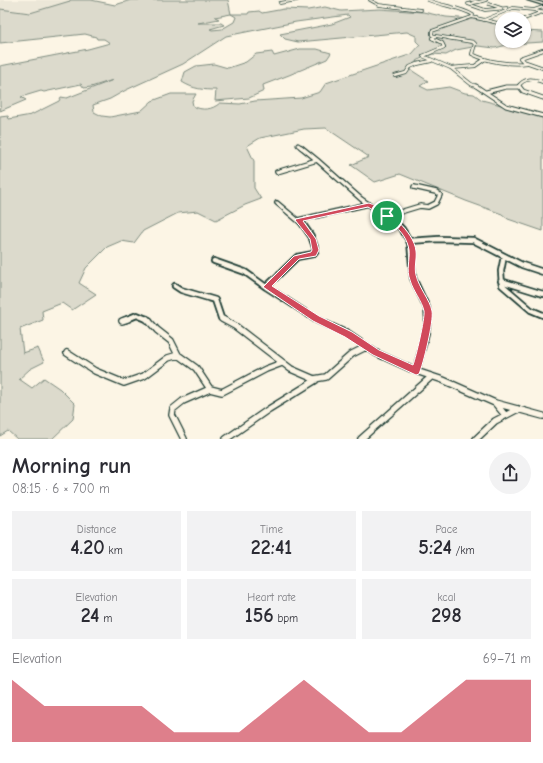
<!DOCTYPE html>
<html lang="en">
<head>
<meta charset="utf-8">
<style>
	:root { --surface:#fff; --page:#f2f2f3; --text:#2b2b33; --muted:#7c7c81; --accent:#d1495b }
	body { margin:0; font-family:"Comic Neue",sans-serif; background:var(--page); color:var(--text); height:100vh; display:flex; flex-direction:column; font-size:15px; white-space:nowrap }
	* { box-sizing:border-box; margin:0 }
	p { font-size:13px; color:var(--muted) }
	.icon { flex:none; width:22px; height:22px; fill:none; stroke:currentColor; stroke-width:2; stroke-linecap:round; stroke-linejoin:round }
	.map { position:relative; height:439px; overflow:hidden }
	.details { display:flex; flex-direction:column; background:var(--surface); flex:1 }
	.details>* { flex:none }
	.controls { position:absolute; left:495px; top:12px; display:grid; gap:8px }
	.controls a { display:grid; place-items:center; width:36px; height:36px; border-radius:50%; background:var(--surface); box-shadow:0 1px 3px #0004; font-size:20px }
	.pin { position:absolute; display:grid; place-items:center; width:34px; height:34px; color:#fff; margin:-17px; border:2px solid #fff; border-radius:50%; box-shadow:0 1px 4px #0007 }
	.round { display:grid; place-items:center; flex:none; width:42px; height:42px; border-radius:21px; background:var(--page) }
	.summary { display:flex; align-items:center; justify-content:space-between; height:68px; padding:0 12px }
	h1 { font-size:22px; font-weight:800; line-height:30px }
	.figures { display:grid; grid-template-columns:repeat(3,1fr); gap:6px; height:68px; padding:4px 12px }
	.figures div { display:grid; align-content:center; border-radius:0px; background:var(--page); text-align:center }
	.figures b { font-size:20px; font-weight:800 }
	.figures small { font-size:11px; font-weight:400 }
	.figures p { font-size:11px }
	.chart { height:112px; padding:8px 12px }
	.chart p { display:flex; justify-content:space-between }
	.chart svg { width:100%; height:72px; margin-top:4px; fill:var(--accent); opacity:.7 }
	.map>svg:first-child { display:block }
</style>
</head>
<body>
<div class="map">
<svg width="543" height="439" viewBox="0 0 543 439">
	<rect width="100%" height="100%" fill="#fcf5e5"/>
	<filter id="ink" filterUnits="userSpaceOnUse"><feTurbulence type="fractalNoise" baseFrequency=".025" numOctaves="2"/><feDisplacementMap in="SourceGraphic" scale="8" xChannelSelector="R" yChannelSelector="G"/><feConvolveMatrix kernelMatrix="1 2 1 2 8 2 1 2 1" color-interpolation-filters="sRGB"/></filter>
	<g filter="url(#ink)">
		<!-- built -->
		<path fill="#ece7d8" d="M0,0h70l1,1 -41,12 -30,-4z"/>
		<!-- green -->
		<path fill="#dcdacc" stroke="#7e8c80" fill-rule="evenodd" d="M70,0h21l24,5 16,-5h97l3,14h17l1,-2 10,-1 3,2 22,-4 24,1 17,-3 16,4 39,-2 43,3 23,5 26,2 30,5v17h22v-10l19,1v10l-32,2 -16,4 -17,-2 -22,4 -10,5 -13,-1 -13,5 -7,5 -2,6 17,11 -8,5 8,4 21,-3 16,6 9,1 8,6 61,16v115l-35,-12 -6,-5 -36,-13 -66,-27 -25,8 -24,-17 18,-8 -43,-29 -22,1 -44,9 -13,8 7,15v27l7,11 -16,6 -29,15 -18,-9 -20,2 -35,18 -9,12 -13,-2 -14,6 -21,21 -7,15 17,11 -24,16 -10,-7 -20,8 1,9 -23,9 3,24 15,-5 6,14 -14,7 -11,10 13,9 12,-10 16,11 15,15 -2,15 -21,20h-35l-9,-8 -8,5v-319l8,-1 1,3 22,-4 28,-14 2,-4 6,1 46,-18 -22,7 -7,1 -3,-4 -37,8 -3,-1 -20,6 5,3 -26,11 1,-5h-1v-40l88,-17 22,-6 -6,-4h-7l-1,-2 -11,-3 -85,9v-34l30,4 40,-12zM231,14l5,3 -2,5 -12,7 -10,1 -2,-1 14,-4 -3,-2h-23l21,-4 -4,-2zM348,15l2,2 -18,7 -52,10 5,5 13,3 109,-10 9,4v5l4,4 -8,9 -86,29 -6,9 -19,6 -46,3 -15,3 -20,-1c-8,7 -18,8 -27,3l-1,-5 4,-7h-25l-19,7 -11,10 -31,6 -8,-1 -8,-4 -1,-7 17,-6 16,-9 57,-26 43,-28 70,-14z
			M300,49h17l14,4 -4,6 -38,16 -26,10 1,6 -15,7 -34,3 1,-11c-13,0 -23,-1 -34,-8l3,-10 11,-6 18,-2 14,4 18,-6 10,-8 16,-2 2,4z"/>
		<g fill="none" stroke-linecap="round" stroke-linejoin="round">
			<!-- street-far5 casing -->
			<g stroke="#1f3d34" stroke-width="3.5">
				<path id="street-far5" d="M370,0l9,5 42,5
					M428,0c14,6 32,7 45,15l-1,2 -40,14v4l3,1
					M471,0l8,2 7,-2
					M479,2l-11,2 17,6 22,-2
					M280,3l17,-3
					M489,4l12,4
					M543,7l-9,3 9,3
					M472,17l30,7
					M524,19l18,-7
					M484,20l29,-12 21,2
					M434,39l-2,-1 4,-2 19,3"/>
			</g>
			<!-- street-far4 casing -->
			<g stroke="#1f3d34" stroke-width="4">
				<path id="street-far4" d="M432,38l10,5 2,4 -21,9 28,12 20,16 7,3
					M448,38l25,4 2,2 -3,10c16,8 38,11 55,9
					M543,50l-23,8 3,3 20,7
					M451,68l24,-2 10,-7
					M395,76l11,-3 4,-6 7,-3 14,-3
					M505,87h13
					M518,87c6,-10 15,-8 25,-5"/>
			</g>
			<!-- street-far3 casing -->
			<g stroke="#1f3d34" stroke-width="5">
				<path id="street-far3" d="M476,86l30,20 37,10
					M519,86l4,5 20,7
					M486,92l20,-5h12
					M298,145l4,3"/>
			</g>
			<!-- street-far2 casing -->
			<g stroke="#1f3d34" stroke-width="6">
				<path id="street-far2" d="M301,147l16,13
					M277,172l40,-12 44,39 36,25
					M277,203l25,21
					M387,216l33,-10 8,1 8,-4 4,-8 -4,-3 -22,-5
					M298,220l71,-16"/>
			</g>
			<!-- street-far1 casing -->
			<g stroke="#1f3d34" stroke-width="8">
				<path id="street-far1" d="M302,223l9,13 5,14 -3,4 -16,3 -31,30 51,33
					M396,223l6,6 8,13 3,36 14,30 1,12
					M409,241l30,-2 34,1 49,25 21,7
					M504,256l-3,15 1,14 29,25 12,5
					M214,261l31,11 21,15
					M501,281l42,13
					M175,286l6,4 34,10 6,18 3,2
					M125,320l12,-5 12,5"/>
			</g>
			<!-- street casing -->
			<g stroke="#1f3d34" stroke-width="8">
				<path id="street" d="M147,319l10,11 14,11 7,14 18,13 14,21 12,3 44,-23 16,-6
					M222,319l13,7 56,43 23,10 12,-2 26,-23 14,-7
					M315,319l33,15 28,19 40,18 27,9 52,23 48,13
					M122,321l6,-2
					M67,353l28,18 29,12 20,-7 24,-18 10,-3
					M416,371l10,-38 2,-14
					M495,403l10,12
					M184,439l-12,-24 1,-6 10,-8 27,-12
					M226,439l43,-30 47,-29
					M361,439l70,-62
					M476,439l19,-18 23,-12"/>
			</g>
			<!-- secondary casing -->
			<g stroke="#1f3d34" stroke-width="2.5">
				<path id="secondary" d="M527,0h4l12,3v2z"/>
			</g>
			<!-- street-far5 -->
			<use href="#street-far5" stroke="#fcf5e5" stroke-width="2"/>
			<!-- street-far4 -->
			<use href="#street-far4" stroke="#fcf5e5" stroke-width="2.5"/>
			<!-- street-far3 -->
			<use href="#street-far3" stroke="#fcf5e5" stroke-width="3"/>
			<!-- street-far2 -->
			<use href="#street-far2" stroke="#fcf5e5" stroke-width="3.5"/>
			<!-- street-far1 -->
			<use href="#street-far1" stroke="#fcf5e5" stroke-width="4.5"/>
			<!-- street -->
			<use href="#street" stroke="#fcf5e5" stroke-width="5.5"/>
			<!-- secondary -->
			<use href="#secondary" fill="#fcf5e5" fill-rule="evenodd"/>
		</g>
	</g>
	<!-- route -->
	<path fill="#d1495b" stroke="#fff" fill-rule="evenodd" d="M369,203c17,6 45,28 47,48 1,8 -2,16 0,24 3,13 14,25 16,36 2,10 -9,54 -13,63l-3,1 -43,-20 -28,-18 -32,-16 -50,-34 31,-31 17,-4 1,-2 -2,-11 -15,-19 1,-1zM368,207c16,10 38,22 41,43 1,10 -3,20 1,30 3,11 12,21 14,31 1,8 -8,46 -11,54l-34,-15 -27,-18 -33,-16 -47,-30 27,-27 17,-3 3,-6 -3,-11 -13,-18z"/>
</svg>
<div class="controls">
<a><svg class="icon" aria-label="layers" viewBox="0 0 24 24"><path d="M12 4l9 5-9 5-9-5zM3 14l9 5 9-5"/></svg></a>
</div>
<div class="pin" style="left:387px;top:216px;background:#1e9e55"><svg class="icon" aria-label="arrive" viewBox="0 0 24 24"><path d="M6 21V4h12l-3 4 3 4H6"/></svg></div>
</div>
<section class="details">
<div class="summary"><div><h1>Morning run</h1><p>08:15 · 6 × 700 m</p></div><a class="round"><svg class="icon" aria-label="share" viewBox="0 0 24 24"><path d="M12 15V3M7 8l5-5 5 5M5 13v7h14v-7"/></svg></a></div>
<div class="figures">
<div><p>Distance</p><b>4.20<small> km</small></b></div>
<div><p>Time</p><b>22:41</b></div>
<div><p>Pace</p><b>5:24<small> /km</small></b></div>
</div>
<div class="figures">
<div><p>Elevation</p><b>24<small> m</small></b></div>
<div><p>Heart rate</p><b>156<small> bpm</small></b></div>
<div><p>kcal</p><b>298</b></div>
</div>
<div class="chart"><p><span>Elevation</span>69–71 m</p>
<svg viewBox="0 0 160 44" preserveAspectRatio="none"><path d="M0 44V6L10 22L20 22L30 22L40 22L50 38L60 38L70 38L80 22L90 6L100 22L110 38L120 38L130 22L140 6L150 6L160 6V44z"/></svg>
</div>
</section>
</body>
</html>
